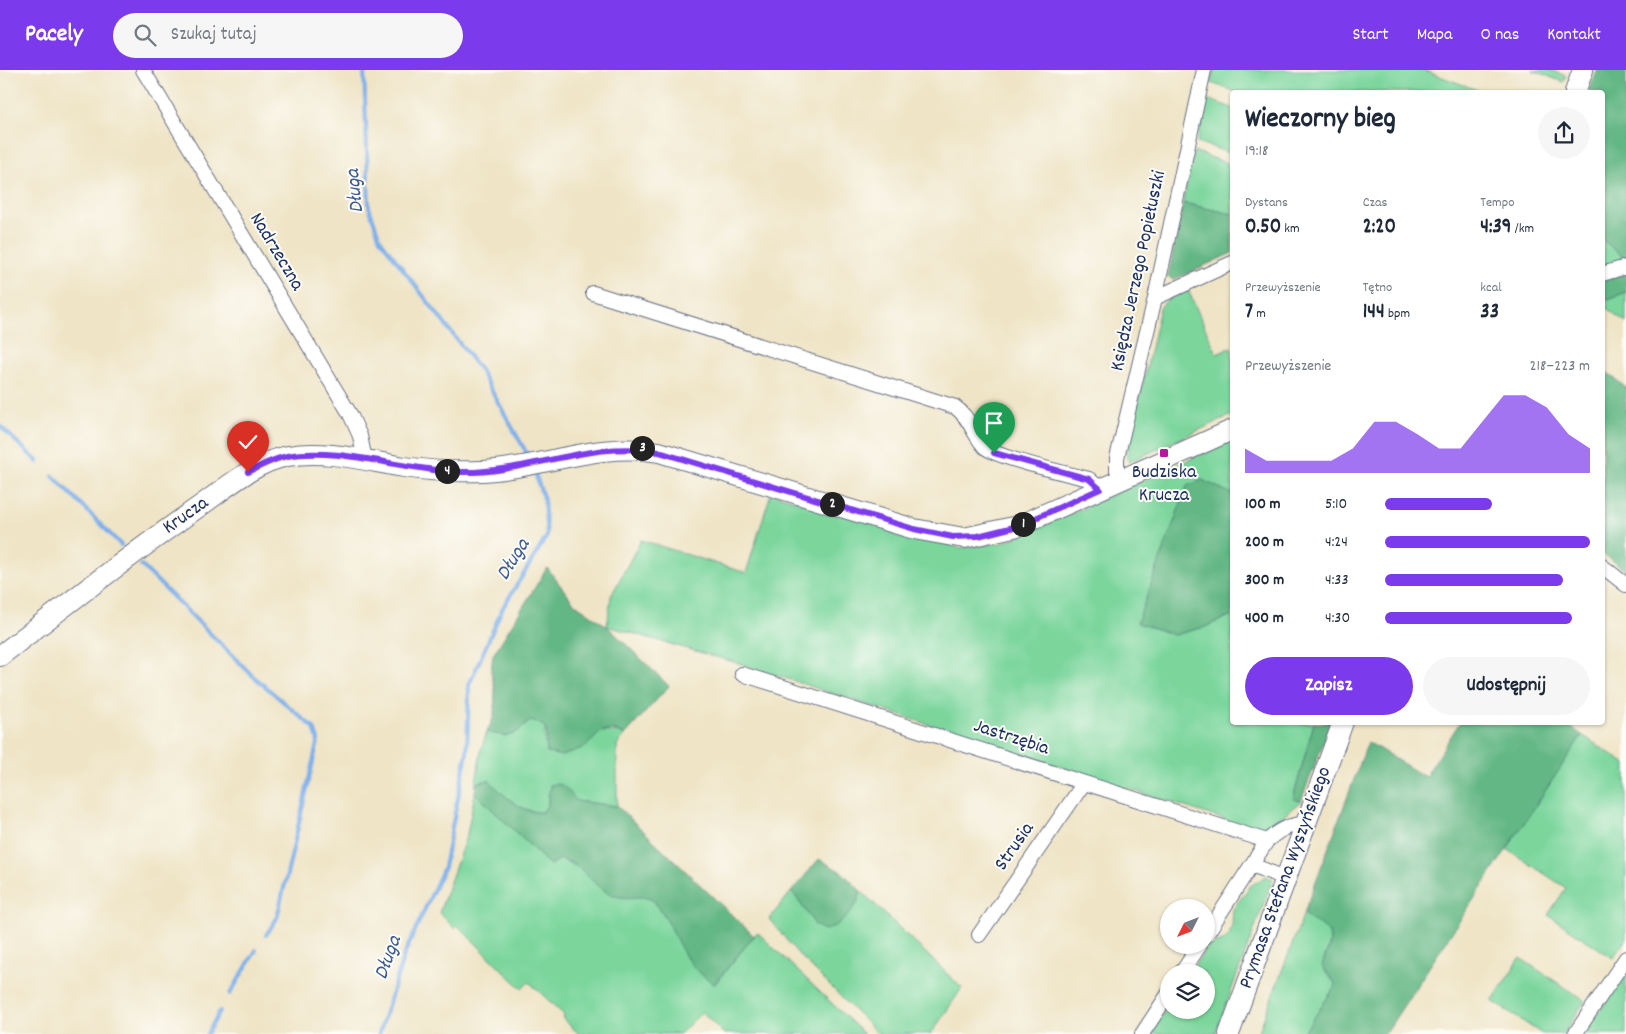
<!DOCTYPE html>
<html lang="pl">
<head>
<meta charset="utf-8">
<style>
	:root { --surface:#fff; --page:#f6f6f7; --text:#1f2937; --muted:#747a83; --accent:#7c3aed }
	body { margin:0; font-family:Dekko,sans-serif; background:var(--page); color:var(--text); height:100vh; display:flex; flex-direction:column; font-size:19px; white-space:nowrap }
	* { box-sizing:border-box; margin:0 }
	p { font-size:16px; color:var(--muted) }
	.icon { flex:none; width:28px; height:28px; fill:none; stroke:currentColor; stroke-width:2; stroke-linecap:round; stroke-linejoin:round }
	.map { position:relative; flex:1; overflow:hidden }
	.sheet { position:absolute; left:1230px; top:20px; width:375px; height:635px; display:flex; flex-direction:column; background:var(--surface); border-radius:5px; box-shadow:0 1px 4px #0004 }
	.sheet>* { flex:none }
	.needle { width:32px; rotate:228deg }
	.fabs { position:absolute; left:1160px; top:829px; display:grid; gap:10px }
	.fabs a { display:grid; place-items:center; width:55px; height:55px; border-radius:50%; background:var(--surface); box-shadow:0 1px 4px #0004; font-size:25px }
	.pin { position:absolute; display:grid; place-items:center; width:42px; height:42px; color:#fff; margin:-51px -21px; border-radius:50% 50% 50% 0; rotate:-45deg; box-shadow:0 0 5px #0007 }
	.pin .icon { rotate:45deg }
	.km { position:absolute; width:25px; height:25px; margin:-12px; border-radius:50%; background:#222; color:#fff; font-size:14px; line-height:25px; text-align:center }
	.round { display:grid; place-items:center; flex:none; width:52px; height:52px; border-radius:26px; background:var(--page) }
	.overview { display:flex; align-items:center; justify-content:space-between; height:85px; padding:0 15px }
	h1 { font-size:28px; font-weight:800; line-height:38px }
	.figures { display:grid; grid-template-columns:repeat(3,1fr); gap:8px; height:85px; padding:5px 15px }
	.figures div { display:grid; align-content:center }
	.figures b { font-size:21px; font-weight:800 }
	.figures small { font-size:14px; font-weight:400 }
	.figures p { font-size:14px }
	.chart { height:140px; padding:10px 15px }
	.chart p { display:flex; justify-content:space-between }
	.chart svg { width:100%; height:90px; margin-top:5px; fill:var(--accent); opacity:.7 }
	.cta { display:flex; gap:10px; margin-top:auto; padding:10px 15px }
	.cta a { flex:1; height:58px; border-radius:30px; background:var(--accent); color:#fff; font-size:20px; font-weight:800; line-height:58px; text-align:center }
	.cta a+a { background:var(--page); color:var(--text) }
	ul { padding:0 15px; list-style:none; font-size:16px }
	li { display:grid; grid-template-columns:80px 60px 1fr; align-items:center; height:38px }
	li i { height:12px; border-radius:6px; background:var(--accent) }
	header { display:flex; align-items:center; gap:30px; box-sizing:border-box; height:70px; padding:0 25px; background:var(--accent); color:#fff }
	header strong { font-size:24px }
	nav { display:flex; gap:28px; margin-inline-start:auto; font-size:18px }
	.search { width:350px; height:45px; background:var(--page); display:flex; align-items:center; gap:12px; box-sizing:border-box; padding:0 18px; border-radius:28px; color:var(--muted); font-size:19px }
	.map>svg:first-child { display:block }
</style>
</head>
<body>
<header>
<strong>Pacely</strong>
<div class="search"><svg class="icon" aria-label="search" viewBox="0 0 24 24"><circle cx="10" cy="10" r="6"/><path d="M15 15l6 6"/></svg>Szukaj tutaj</div>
<nav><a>Start</a><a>Mapa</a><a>O nas</a><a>Kontakt</a></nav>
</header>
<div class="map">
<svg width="1626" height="964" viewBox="0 0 1626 964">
	<rect width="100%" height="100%" fill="#fdfcf7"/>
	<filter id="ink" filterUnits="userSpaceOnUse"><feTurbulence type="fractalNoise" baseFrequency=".02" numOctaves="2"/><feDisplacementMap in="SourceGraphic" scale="10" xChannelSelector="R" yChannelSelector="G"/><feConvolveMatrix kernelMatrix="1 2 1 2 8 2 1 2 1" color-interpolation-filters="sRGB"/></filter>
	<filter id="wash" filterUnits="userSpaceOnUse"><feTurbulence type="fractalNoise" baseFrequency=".0096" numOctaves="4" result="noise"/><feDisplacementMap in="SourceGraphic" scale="20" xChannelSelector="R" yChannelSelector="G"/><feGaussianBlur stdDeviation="1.12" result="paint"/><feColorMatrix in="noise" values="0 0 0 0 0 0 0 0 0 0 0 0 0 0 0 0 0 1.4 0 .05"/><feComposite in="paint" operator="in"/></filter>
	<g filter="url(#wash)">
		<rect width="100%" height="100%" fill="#efe4c6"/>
		<!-- green -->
		<path fill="#7bd69c" stroke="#4b827d" d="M1214,0h209l60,22h-246l-26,-9z
			M1532,0h18l16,6 -3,6z
			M1207,29l25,9v46l-35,-12z
			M1194,81l38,14v49l-49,-11z
			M1603,170l23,19 -23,8z
			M1188,220l29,64 15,-7v68l-103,47 -2,-8 33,-146 6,-7z
			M1626,222v31l-23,-18 -1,-9 6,3z
			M1232,370v54l-30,-14 -28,155 31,-8 27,-12v107l82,1 -21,75 8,3 -38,31 -522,-168 -134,-38 4,-30 30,-56 105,33 25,-80 189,55 41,-5 47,-19z
			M530,651l15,4v19c26,-6 56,-18 80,-9l-8,10v61l-41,-5 -28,-7v10l-5,8c-22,1 -40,-17 -54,-32l-13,3 5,-33 6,-18 18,4 14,-5z
			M1582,665l44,29v175l-13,19 -65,-43 18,-27 -59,-39z
			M475,723l75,72 11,-6 19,9 23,22 24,7 15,-1 9,2 18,22 18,39 28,25 42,-52 107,102h-140l-22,-22 -22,22h-101l-16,-15 1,-4 -35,-33 -7,7 -64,-63 -3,3 -16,-16 28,-79z
			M1266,806l7,3 -58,155h-66l20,-29v5h37v-38h-16l18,-26 15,-5 6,-6 3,-9 1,-17 17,-23z
			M792,821l24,35 41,-22 4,-13 101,97 -31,46h-53l-78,-78 -31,-37z
			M1304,843c6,10 19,8 24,19 7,14 -9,25 -3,38 1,5 7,9 10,13l-1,5 -31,46h-45z
			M1520,888l65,43 -22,33h-21l-50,-33z
			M1626,902v62h-42z"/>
		<!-- forest -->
		<path fill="#64b784" stroke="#407371" d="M1596,0h30v189l-23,-19 -1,-148h-14z
			M1183,133l49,11v39l-59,27 -5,-4z
			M1626,202v20l-18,7 -5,-3v-17z
			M1602,298l24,20v183l-23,-17z
			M1202,410l30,14v121l-27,12 -31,8 -37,-12 50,-137z
			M547,498l27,35 33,23 62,60 -44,49 -12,-5 -11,1 -17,16 -23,9 -15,-3c-3,-19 6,-28 -17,-32l-16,13 -9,2 -18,-4 7,-16 1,-27 -4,-17 2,-17z
			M1460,652l104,1 18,12 -197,299h-82l31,-46 1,-5 -13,-17c2,-8 7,-15 8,-23 3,-20 -18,-17 -26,-30l64,-171 57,35z
			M1314,653h17l-30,78 -8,-2z
			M489,710c14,14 32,34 54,32l5,-8 2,-19c14,-4 19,6 26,16l41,5 137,130 -40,48c-9,-7 -19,-14 -25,-23 -15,-21 -19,-43 -38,-63 -12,-3 -24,2 -35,-2 -22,-6 -32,-32 -55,-37l-11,6 -75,-72 1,-10z
			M819,789l24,14 18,18c-6,18 -16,33 -36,39l-9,-4 -24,-35z"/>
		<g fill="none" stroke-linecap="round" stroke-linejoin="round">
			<!-- stream -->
			<path stroke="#7eb0ea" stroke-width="4" d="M364,0l5,137 11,32 100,131 50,89
				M0,356l38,36
				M53,406l68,69
				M141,495l112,111 61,52 4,12 -41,178 -11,17
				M230,924l26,-44
				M207,964l13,-23
				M379,964l25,-79 40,-88 23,-114 2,-68 33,-76 45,-73 -3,-36 -10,-30"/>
		</g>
	</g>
	<g filter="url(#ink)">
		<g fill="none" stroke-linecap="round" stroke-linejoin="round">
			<!-- street casing -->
			<g stroke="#656e82" stroke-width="16">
				<path id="street" d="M143,0l207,344 10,22 5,24
					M1602,204l24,-7
					M593,223l362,114c15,10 18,28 30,40 12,11 84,27 104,32l11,10
					M1155,228l77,-35
					M1121,409l-4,-9v-12l38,-160 49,-228
					M1602,496l24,19
					M742,604l525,167
					M1252,795l33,13
					M979,865l105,-152
					M1206,865l61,-94c11,-11 23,-17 38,-17
					M1182,902l18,-27
					M1142,964l27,-41
					M1575,964l51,-76"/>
			</g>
			<!-- secondary casing -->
			<g stroke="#656e82" stroke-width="22">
				<path id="secondary" d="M1575,22l8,-22
					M0,586c66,-51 131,-102 200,-150 26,-18 55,-44 88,-50 38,-7 78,5 116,11 26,4 53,5 79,4 60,-3 116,-30 176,-19l255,77 50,9 54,-12 214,-96
					M1229,964l114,-312"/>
			</g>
			<!-- street -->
			<use href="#street" stroke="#fff" stroke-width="14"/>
			<!-- secondary -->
			<use href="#secondary" stroke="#fff" stroke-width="20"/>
		</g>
	</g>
	<g fill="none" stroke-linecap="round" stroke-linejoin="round" filter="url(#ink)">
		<!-- route casing -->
		<g stroke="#fff" stroke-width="10">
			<path id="route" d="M248,402c13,-6 25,-13 39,-16 52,-10 118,15 173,16 67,2 132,-33 199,-20l255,77 39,8 25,-1 40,-10 82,-37 -11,-10 -95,-26"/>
		</g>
		<!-- route -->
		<use href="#route" stroke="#7c3aed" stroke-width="6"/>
	</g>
	<!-- markers -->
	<rect fill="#b5179e" stroke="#fdfcf7" stroke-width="2" x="1159" y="378" width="10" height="10" rx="2.5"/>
	<g text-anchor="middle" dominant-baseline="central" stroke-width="4" stroke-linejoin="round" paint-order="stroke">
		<!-- street labels -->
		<g font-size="20" fill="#1b2f5e" stroke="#fdfcf7">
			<text transform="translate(276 182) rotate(59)">Nadrzeczna</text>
			<text transform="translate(1139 201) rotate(-78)">Księdza Jerzego Popiełuszki</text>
			<text transform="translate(186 446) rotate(-35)">Krucza</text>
			<text transform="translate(1011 668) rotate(18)">Jastrzębia</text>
			<text transform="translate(1015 777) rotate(-55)">Strusia</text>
			<text transform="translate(1286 808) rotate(-70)">Prymasa Stefana Wyszyńskiego</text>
		</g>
		<!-- poi labels -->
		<g font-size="20" fill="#1b2f5e" stroke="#fdfcf7">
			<text x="1164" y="403">Budziska<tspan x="1164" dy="23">Krucza</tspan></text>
		</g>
		<!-- water labels -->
		<g font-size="21" font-style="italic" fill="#3e5c8f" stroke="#fdfcf7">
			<text transform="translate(356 121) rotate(-96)">Długa</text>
			<text transform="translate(514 490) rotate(-58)">Długa</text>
			<text transform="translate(389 888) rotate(-70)">Długa</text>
		</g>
	</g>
</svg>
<div class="fabs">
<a><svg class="needle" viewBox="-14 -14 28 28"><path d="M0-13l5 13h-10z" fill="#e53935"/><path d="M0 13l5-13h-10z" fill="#747a83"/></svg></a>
<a><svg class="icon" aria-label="layers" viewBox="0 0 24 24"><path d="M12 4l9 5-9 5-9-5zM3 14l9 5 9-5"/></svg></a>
</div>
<div class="pin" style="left:994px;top:383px;background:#1e9e55"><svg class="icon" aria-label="arrive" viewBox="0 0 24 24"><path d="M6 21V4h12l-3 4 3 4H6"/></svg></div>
<div class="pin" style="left:248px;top:402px;background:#d93025"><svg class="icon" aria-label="check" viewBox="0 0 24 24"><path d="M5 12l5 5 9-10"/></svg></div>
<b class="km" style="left:1023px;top:454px">1</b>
<b class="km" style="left:832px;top:434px">2</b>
<b class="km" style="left:642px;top:378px">3</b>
<b class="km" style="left:447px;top:401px">4</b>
<section class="sheet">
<div class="overview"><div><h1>Wieczorny bieg</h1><p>19:18</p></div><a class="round"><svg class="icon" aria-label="share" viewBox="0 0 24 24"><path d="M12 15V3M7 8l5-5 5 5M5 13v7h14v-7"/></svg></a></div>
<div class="figures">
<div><p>Dystans</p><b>0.50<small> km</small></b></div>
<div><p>Czas</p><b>2:20</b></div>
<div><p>Tempo</p><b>4:39<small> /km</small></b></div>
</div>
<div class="figures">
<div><p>Przewyższenie</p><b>7<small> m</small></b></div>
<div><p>Tętno</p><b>144<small> bpm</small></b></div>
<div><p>kcal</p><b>33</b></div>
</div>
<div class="chart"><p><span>Przewyższenie</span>218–223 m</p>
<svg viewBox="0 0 160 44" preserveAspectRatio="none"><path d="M0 44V32L10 38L20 38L30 38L40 38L50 32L60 19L70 19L80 25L90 32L100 32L110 19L120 6L130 6L140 12L150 25L160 32V44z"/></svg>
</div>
<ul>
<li><b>100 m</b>5:10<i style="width:52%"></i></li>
<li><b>200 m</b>4:24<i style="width:100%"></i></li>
<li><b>300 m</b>4:33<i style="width:87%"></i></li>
<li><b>400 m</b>4:30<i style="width:91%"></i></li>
</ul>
<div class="cta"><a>Zapisz</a><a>Udostępnij</a></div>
</section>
</div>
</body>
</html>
